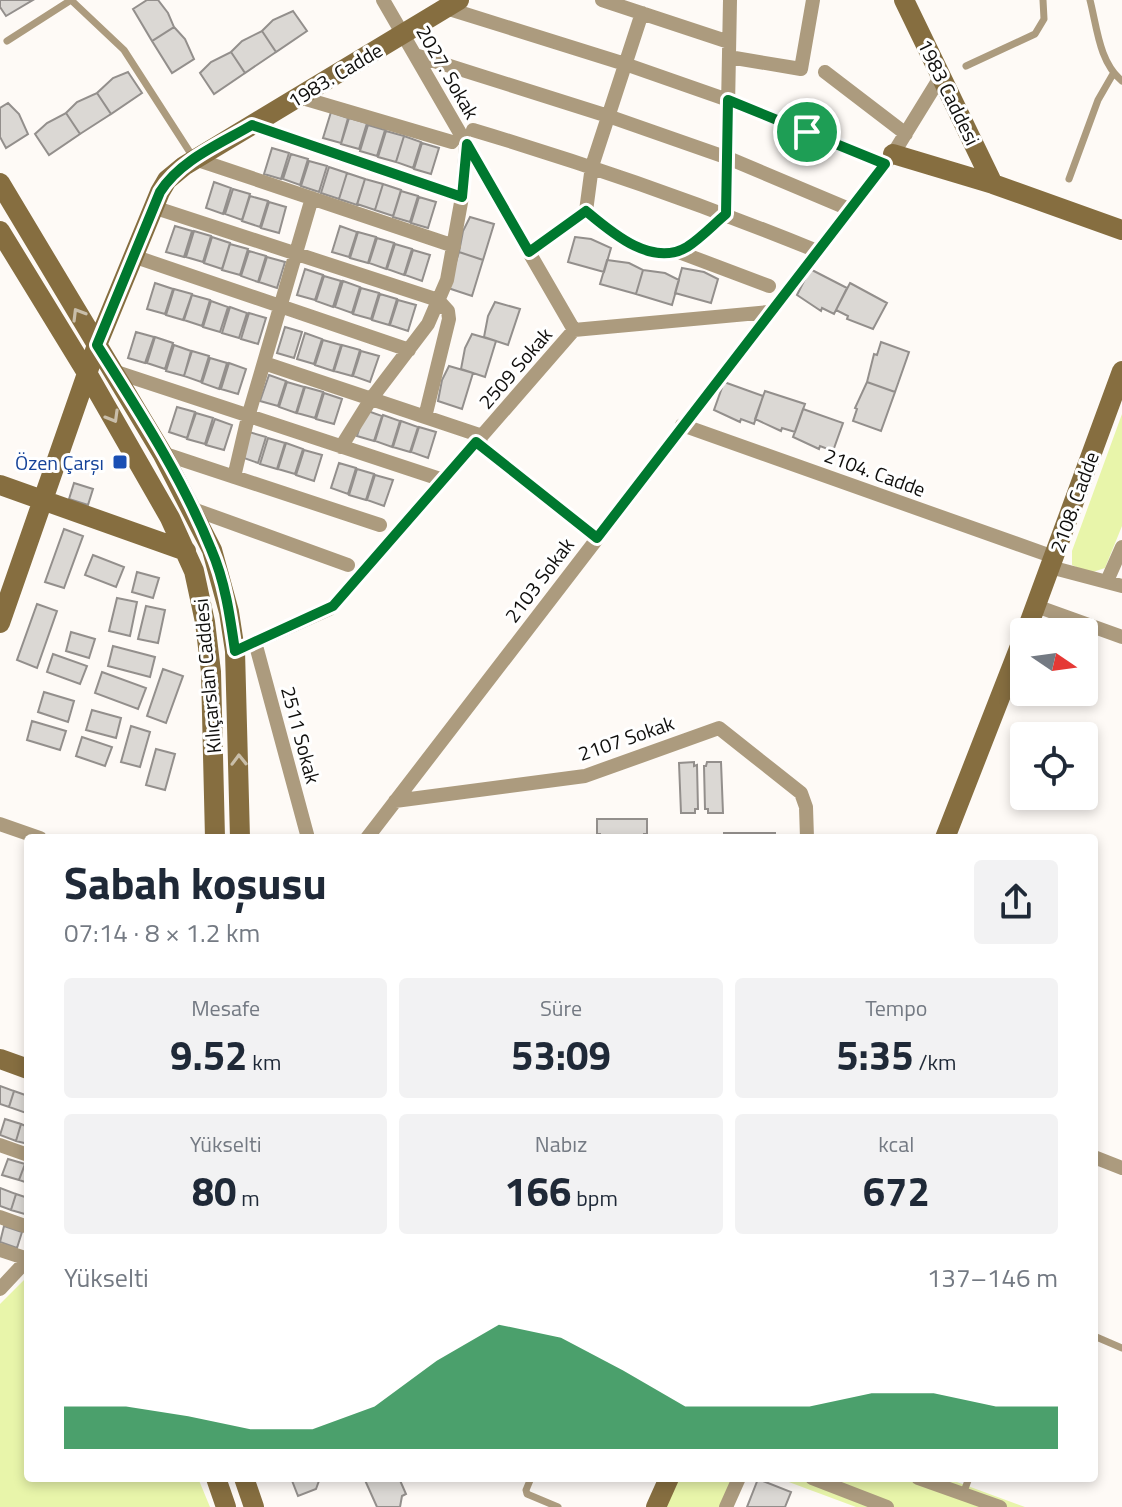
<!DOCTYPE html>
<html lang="tr">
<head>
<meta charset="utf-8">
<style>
	:root { --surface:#fff; --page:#f2f2f3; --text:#1f2937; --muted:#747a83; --accent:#00782f }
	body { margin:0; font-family:"Titillium Web",sans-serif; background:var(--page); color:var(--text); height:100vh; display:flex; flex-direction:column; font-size:30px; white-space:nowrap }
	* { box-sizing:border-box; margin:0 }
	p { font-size:26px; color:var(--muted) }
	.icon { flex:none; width:44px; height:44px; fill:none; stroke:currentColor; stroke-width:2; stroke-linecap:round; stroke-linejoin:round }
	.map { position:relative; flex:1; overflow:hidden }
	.details { position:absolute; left:24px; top:834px; width:1074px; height:648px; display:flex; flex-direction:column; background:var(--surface); border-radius:8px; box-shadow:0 4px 12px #0003 }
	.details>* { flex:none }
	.needle { width:52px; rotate:103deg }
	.buttons { position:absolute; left:1010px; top:618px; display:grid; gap:16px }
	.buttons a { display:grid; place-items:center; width:88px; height:88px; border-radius:8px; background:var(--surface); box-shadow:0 4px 12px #0003; font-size:40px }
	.pin { position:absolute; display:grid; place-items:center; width:68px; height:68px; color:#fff; margin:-34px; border:4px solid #fff; border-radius:50%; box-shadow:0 2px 8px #0007 }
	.round { display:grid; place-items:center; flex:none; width:84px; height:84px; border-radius:8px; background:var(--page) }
	.head { display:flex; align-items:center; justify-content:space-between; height:136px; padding:0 40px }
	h1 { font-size:44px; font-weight:700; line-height:60px }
	.metrics { display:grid; grid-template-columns:repeat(3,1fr); gap:12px; height:136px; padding:8px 40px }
	.metrics div { display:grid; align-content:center; border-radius:8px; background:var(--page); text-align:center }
	.metrics b { font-size:40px; font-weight:700 }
	.metrics small { font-size:22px; font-weight:400 }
	.metrics p { font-size:22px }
	.chart { height:224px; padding:16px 40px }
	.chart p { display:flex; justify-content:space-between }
	.chart svg { width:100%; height:144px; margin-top:8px; fill:var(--accent); opacity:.7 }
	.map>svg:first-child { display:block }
</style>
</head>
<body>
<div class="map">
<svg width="1122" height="1507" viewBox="0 0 1122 1507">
	<rect width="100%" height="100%" fill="#fefaf6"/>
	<!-- green -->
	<path fill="#e8f5aa" d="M1122,414v112l-17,42 -15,5 -18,-8v-14z
		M28,1276v202h170l12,29h-210v-203z
		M679,1478h57l-12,29h-59z
		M778,1478h168l79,29h-169z"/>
	<!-- building -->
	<path fill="#dbd8d4" stroke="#938f8c" stroke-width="2" d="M0,0h33l-27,16 -6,-9z
		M147,0h11l10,13 6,14 -22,14 -19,-32z
		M293,11l14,20 -31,21 -14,-21 11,-11z
		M174,27l11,12 9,20 -22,14 -20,-32z
		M262,31l14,21 -31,21 -14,-21 11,-11z
		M231,52l14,21 -31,21 -14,-21 11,-11z
		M128,72l14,21 -31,21 -14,-21 16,-15z
		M97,93l14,21 -31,20 -14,-21 11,-11z
		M8,103l11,11 9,20 -22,14 -6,-11v-29z
		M331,112l17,6 -7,25 -18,-5z
		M66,113l14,21 -31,21 -14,-21 12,-11z
		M349,118l18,5 -8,26 -18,-5z
		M368,125l17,5 -8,26 -17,-5z
		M386,131l18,5 -8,26 -18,-5z
		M404,136l17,6 -8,26 -17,-6z
		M422,143l17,5 -8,26 -17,-5z
		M272,148l17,5 -8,26 -17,-5z
		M291,154l17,5 -8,26 -17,-6z
		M309,161l18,5 -8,26 -18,-6z
		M329,167l18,6 -8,26 -18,-6z
		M347,173l18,6 -8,26 -18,-6z
		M365,179l18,5 -8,26 -18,-6z
		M214,182l17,6 -8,26 -17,-6z
		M383,184l18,6 -8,26 -18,-6z
		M233,189l17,5 -8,26 -17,-6z
		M401,191l17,5 -8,26 -17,-5z
		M250,196l18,5 -8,26 -18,-6z
		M419,197l17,5 -8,26 -17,-5z
		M269,202l17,5 -7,26 -18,-5z
		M470,217l24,7 -11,36 -24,-8 4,-21z
		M175,226l17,5 -8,26 -18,-5z
		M340,226l17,6 -8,25 -17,-5z
		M194,231l17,5 -8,26 -17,-5z
		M358,232l18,5 -8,26 -18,-5z
		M212,237l18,6 -8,26 -18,-6z
		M575,237l16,2 20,9 -7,24 -36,-10z
		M377,238l17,5 -8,26 -17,-6z
		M230,244l18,5 -8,26 -18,-5z
		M395,244l17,5 -8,26 -17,-6z
		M413,250l17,5 -8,26 -17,-6z
		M249,251l17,5 -8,26 -17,-6z
		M459,252l24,8 -11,36 -24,-8z
		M267,257l18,5 -8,26 -18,-6z
		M607,260l22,3 14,7 -7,24 -36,-10z
		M682,268l22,4 14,7 -7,24 -36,-10z
		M305,269l18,6 -8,25 -18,-5z
		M810,269l37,19 -13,26 -12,-6 -1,3 -24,-16z
		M643,270l22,3 14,7 -7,25 -36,-11z
		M324,276l17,5 -8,26 -17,-6z
		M343,281l17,6 -8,26 -17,-6z
		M155,283l18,6 -8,25 -18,-5z
		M850,283l37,20 -14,26 -26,-10 1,-3 -12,-6z
		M361,288l18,5 -8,26 -18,-5z
		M174,289l18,5 -9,26 -17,-5z
		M380,294l17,5 -8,26 -17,-5z
		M192,295l18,5 -8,26 -18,-6z
		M398,300l18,5 -8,26 -18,-6z
		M211,301l17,6 -8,25 -17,-5z
		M495,302l25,7 -12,36 -24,-8 4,-21z
		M230,307l17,6 -8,25 -17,-5z
		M249,313l17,5 -8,26 -17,-5z
		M285,327l17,5 -8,26 -17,-5z
		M136,332l18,5 -9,26 -17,-5z
		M305,333l17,6 -8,25 -17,-5z
		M472,334l24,7 -11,36 -24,-8 4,-21z
		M155,337l18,6 -8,26 -18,-6z
		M323,340l18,5 -8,26 -18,-6z
		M881,342l28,10 -14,40 -28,-10 7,-28 3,1z
		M174,345l17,6 -7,25 -18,-5z
		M342,345l18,5 -8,26 -18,-5z
		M192,351l17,5 -8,26 -17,-6z
		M361,351l18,5 -9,26 -17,-6z
		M210,358l17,5 -8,26 -17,-6z
		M229,363l17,6 -8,25 -17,-5z
		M449,366l24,7 -11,36 -24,-8 4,-21z
		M269,375l17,6 -8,25 -18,-5z
		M287,382l17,5 -8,26 -17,-6z
		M724,382l39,14 -9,28 -13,-5 -1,3 -26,-12z
		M867,382l28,10 -14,39 -28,-10 4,-12 -2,-1z
		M305,387l18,5 -8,26 -18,-5z
		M765,391l40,13 -10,28 -13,-4 -1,3 -26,-12z
		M324,393l18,6 -8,25 -18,-5z
		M177,407l18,5 -8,26 -18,-6z
		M803,409l40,14 -10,28 -13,-5 -1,3 -26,-12z
		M365,410l17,6 -8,25 -17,-5z
		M196,413l17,5 -8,26 -18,-5z
		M383,415l17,6 -8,26 -17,-6z
		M215,419l17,6 -8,25 -18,-5z
		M401,421l17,6 -8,25 -17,-5z
		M419,427l17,5 -8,26 -17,-6z
		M249,432l17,5 -8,26 -17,-6z
		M268,438l17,5 -8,26 -17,-5z
		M286,443l17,6 -8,25 -17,-5z
		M304,450l18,5 -8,26 -18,-6z
		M339,463l17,5 -8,26 -17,-6z
		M357,469l17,5 -8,26 -17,-5z
		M375,475l18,5 -9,26 -17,-6z
		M74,483l19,6 -5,16 -19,-6z
		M64,529l19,7 -19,52 -19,-6z
		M93,555l31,12 -8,20 -31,-12z
		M137,572l22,6 -6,20 -21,-6z
		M117,598l20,4 -7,34 -21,-5z
		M37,604l20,7 -20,57 -20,-8z
		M146,606l19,4 -7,33 -20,-4z
		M71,632l24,7 -6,19 -23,-7z
		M113,646l42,11 -5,20 -42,-11z
		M53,654l34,12 -7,18 -33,-12z
		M163,669l20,7 -17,47 -19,-7z
		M102,672l44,16 -8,21 -43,-16z
		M44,692l30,9 -6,21 -30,-10z
		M92,710l29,8 -5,20 -30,-8z
		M32,721l34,10 -6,19 -33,-10z
		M131,726l19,6 -10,35 -19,-5z
		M82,737l30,10 -7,19 -29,-10z
		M156,749l19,5 -10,36 -19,-5z
		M694,762v4l3,-1 1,44h-3v4h-14l-2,-50z
		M707,762h14l2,51h-15v-4h-3l-1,-43h2z
		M597,819h50v15h-3v3h-44v-3h-3z
		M724,833h51v5h-51z
		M0,1086l14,5 -5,16 -9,-3z
		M14,1091l14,5 -2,17 -17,-6z
		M5,1119l16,5 -5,17 -16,-6z
		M21,1124l7,3v17l-12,-3z
		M8,1159l17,5 -6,16 -17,-5z
		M25,1164l3,1v18l-9,-3z
		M0,1188l16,6 -5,16 -11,-4z
		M16,1194l12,4v17l-17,-5z
		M4,1226l18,6 -5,16 -17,-6z
		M291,1478h29l-4,11 -18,7z
		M364,1478h35l7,16 -4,2 -2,11h-23z
		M758,1479l33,13 -6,15h-38z"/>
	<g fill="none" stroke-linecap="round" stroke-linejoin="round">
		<!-- lane -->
		<path stroke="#ac9b7e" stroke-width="7" d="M1090,0c7,27 9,62 32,81
			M7,41l64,-41 53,50 69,107
			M966,66l69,-32 9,-15 -1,-19
			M1069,179l29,-79 15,-26
			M1094,1336l28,12
			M531,1478l-5,12 1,4 31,13
			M963,1494l6,-16"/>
		<!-- street -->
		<path stroke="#ac9b7e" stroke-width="14" d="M383,0l191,330
			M602,0l127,42
			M446,8l179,56 103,36 157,64
			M415,55l193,61 120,42 121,51
			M729,57l72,12 12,-69
			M825,72l81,62
			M299,97l153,45
			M252,125l210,72
			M473,130c117,35 231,75 344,121
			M195,159l259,87
			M153,207l285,93 10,11 1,8 -24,98
			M586,211c25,21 66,57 101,36 14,-9 27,-22 39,-33l4,-214
			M676,251l93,35
			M529,252l57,-41 6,-45 50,-153
			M133,256l276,94
			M264,363l218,73
			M113,371l330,109
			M682,425l372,132
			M476,442l121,96
			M341,447l30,-48 57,-75 19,-44 15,-83 4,-52
			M162,453l218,72
			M234,477l14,-60 64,-219
			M193,509l155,56
			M1050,567l72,19
			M1107,581l15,-34
			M1036,606l86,31
			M255,642l53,196
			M235,651l94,-42 8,-7 237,-272 195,-18
			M395,801l190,-25 134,-48 82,65 5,14 1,31
			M0,824l40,14
			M367,838l526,-684 48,-78
			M0,1145l28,10
			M1094,1157l28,11
			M0,1217l28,10
			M0,1250l28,9
			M0,1289l28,-30
			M812,1478l75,29
			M918,1478l82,29
			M726,1507l13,-29"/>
		<!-- secondary -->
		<path stroke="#866e40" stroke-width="20" d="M904,0l89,184
			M893,154l100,30 129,46
			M0,183l162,270 50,97 17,62 6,39 5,187
			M0,231l87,142 83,145 24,53 11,51 6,50 4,166
			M0,485l186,66
			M0,623l97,-278 63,-153 7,-12 17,-14 275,-166
			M1026,632l96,-261
			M945,838l79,-202
			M0,1059l28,10
			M216,1478l10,29
			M244,1478l10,29
			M656,1507l13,-29"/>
	</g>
	<!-- one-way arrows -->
	<defs><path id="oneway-chevron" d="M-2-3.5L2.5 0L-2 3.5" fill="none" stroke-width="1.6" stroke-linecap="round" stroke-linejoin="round" transform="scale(2)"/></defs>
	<g stroke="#c9bea9">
		<use href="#oneway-chevron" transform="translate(78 314) rotate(-121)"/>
		<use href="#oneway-chevron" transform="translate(113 417) rotate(60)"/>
		<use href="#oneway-chevron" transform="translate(239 760) rotate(-91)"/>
	</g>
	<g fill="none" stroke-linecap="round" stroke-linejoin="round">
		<!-- route casing -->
		<g stroke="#fff" stroke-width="16">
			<path id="route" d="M728,100l157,64 -288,374 -121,-96 -143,164 -98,45c-5,-35 -10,-70 -24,-102 -29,-72 -73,-139 -114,-204l63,-153c20,-32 60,-48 92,-67l210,72 5,-53 62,108 57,-41c25,21 66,57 101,36 14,-9 27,-23 39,-33z"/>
		</g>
		<!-- route -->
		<use href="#route" stroke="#00782f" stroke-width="10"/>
	</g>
	<!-- markers -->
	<rect fill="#1a4fb4" stroke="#fff" stroke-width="3" x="112" y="454" width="16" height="16" rx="4"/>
	<g text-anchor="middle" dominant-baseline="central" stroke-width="6" stroke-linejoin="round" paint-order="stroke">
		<!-- street labels -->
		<g font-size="20" fill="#100f0d" stroke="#fff">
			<text transform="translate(448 72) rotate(60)">2027. Sokak</text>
			<text transform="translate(335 75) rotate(-31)">1983. Cadde</text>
			<text transform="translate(949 92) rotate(64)">1983 Caddesi</text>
			<text transform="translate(515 368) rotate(-49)">2509 Sokak</text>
			<text transform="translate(875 472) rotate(20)">2104. Cadde</text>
			<text transform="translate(1074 502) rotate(-70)">2108. Cadde</text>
			<text transform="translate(539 580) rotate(-53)">2103 Sokak</text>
			<text transform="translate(207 676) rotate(-95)">Kılıçarslan Caddesi</text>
			<text transform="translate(301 735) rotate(75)">2511 Sokak</text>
			<text transform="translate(626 738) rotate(-19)">2107 Sokak</text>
		</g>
		<!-- transit labels -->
		<g font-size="20" fill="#164399" stroke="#fff" text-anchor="end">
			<text x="104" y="462">Özen Çarşı</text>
		</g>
	</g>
</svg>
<div class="buttons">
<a><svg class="needle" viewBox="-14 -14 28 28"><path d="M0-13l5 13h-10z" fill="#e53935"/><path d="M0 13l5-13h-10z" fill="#747a83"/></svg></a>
<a><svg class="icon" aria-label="locate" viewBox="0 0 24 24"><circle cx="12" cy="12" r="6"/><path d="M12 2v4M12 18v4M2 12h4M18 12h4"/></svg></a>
</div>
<div class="pin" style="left:807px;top:132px;background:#1e9e55"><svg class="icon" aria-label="arrive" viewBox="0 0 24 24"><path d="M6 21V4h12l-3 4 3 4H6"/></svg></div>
<section class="details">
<div class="head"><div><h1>Sabah koşusu</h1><p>07:14 · 8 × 1.2 km</p></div><a class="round"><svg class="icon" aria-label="share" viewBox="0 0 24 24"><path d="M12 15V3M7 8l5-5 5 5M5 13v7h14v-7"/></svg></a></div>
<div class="metrics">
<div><p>Mesafe</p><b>9.52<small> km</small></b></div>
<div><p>Süre</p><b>53:09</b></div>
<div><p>Tempo</p><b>5:35<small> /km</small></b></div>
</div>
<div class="metrics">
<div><p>Yükselti</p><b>80<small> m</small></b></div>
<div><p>Nabız</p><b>166<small> bpm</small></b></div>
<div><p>kcal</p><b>672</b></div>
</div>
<div class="chart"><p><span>Yükselti</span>137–146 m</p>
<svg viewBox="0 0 160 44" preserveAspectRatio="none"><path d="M0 44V31L10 31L20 34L30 38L40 38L50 31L60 17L70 6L80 10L90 20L100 31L110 31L120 31L130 27L140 27L150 31L160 31V44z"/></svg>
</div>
</section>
</div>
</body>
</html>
